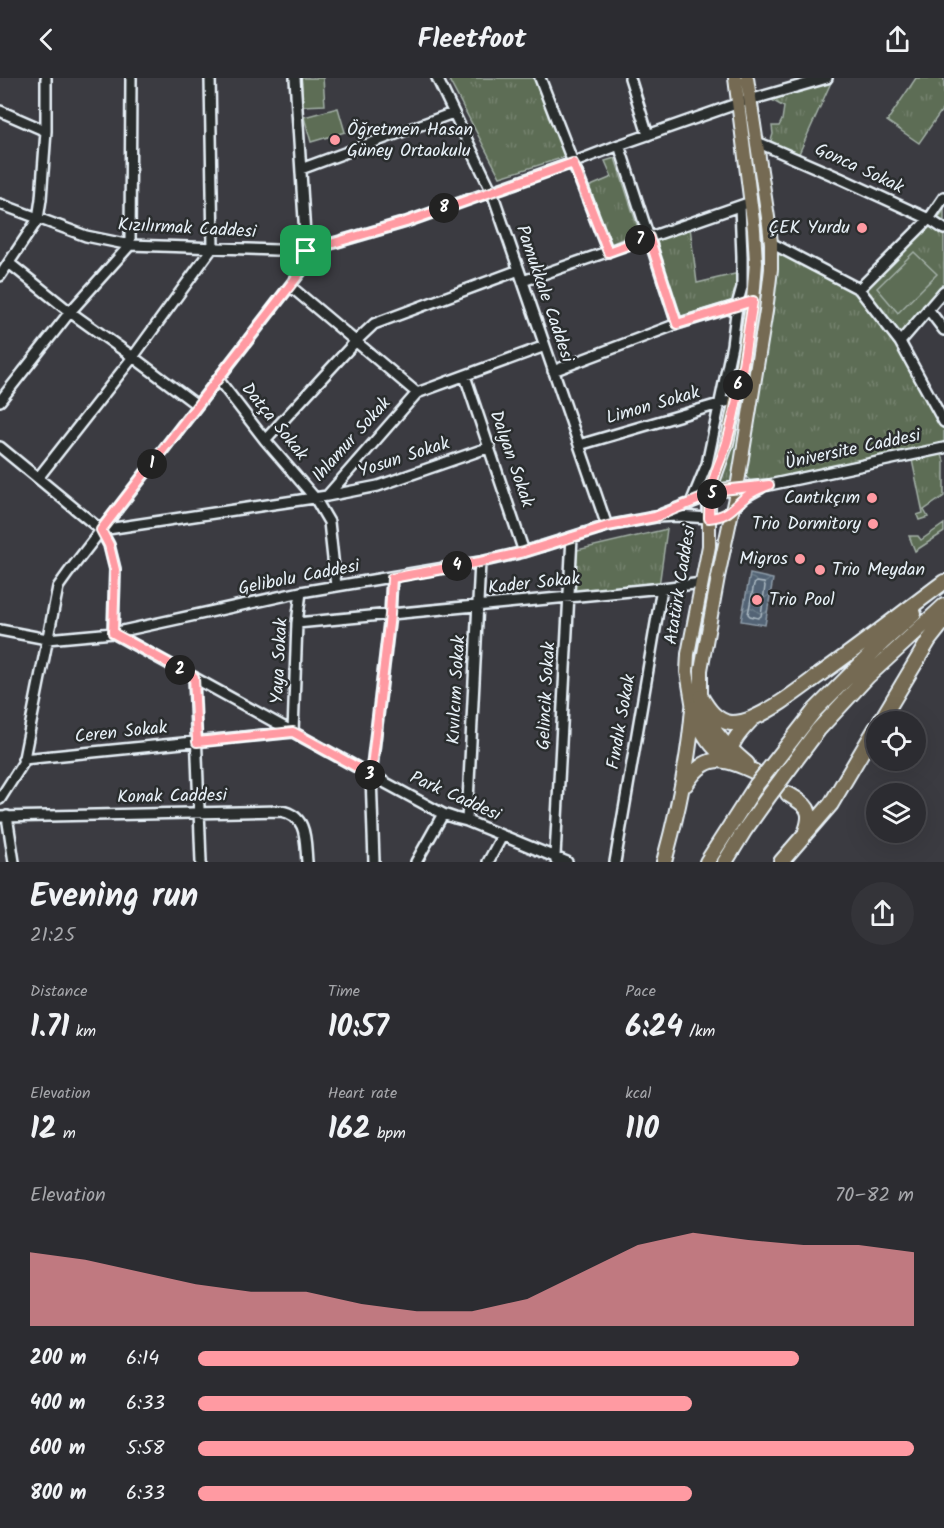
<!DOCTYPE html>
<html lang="en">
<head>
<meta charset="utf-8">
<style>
	:root { --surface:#2c2c31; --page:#343439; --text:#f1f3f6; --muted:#a6a7ab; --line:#48484d; --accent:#ff9aa2 }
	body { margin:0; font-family:Kalam,sans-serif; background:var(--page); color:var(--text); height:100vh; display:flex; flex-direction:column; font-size:22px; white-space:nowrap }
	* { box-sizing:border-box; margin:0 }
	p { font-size:20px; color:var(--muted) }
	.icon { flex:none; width:33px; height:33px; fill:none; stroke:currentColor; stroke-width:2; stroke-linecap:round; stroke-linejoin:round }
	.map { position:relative; height:784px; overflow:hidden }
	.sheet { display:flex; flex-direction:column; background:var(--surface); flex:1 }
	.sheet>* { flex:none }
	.fabs { position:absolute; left:866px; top:633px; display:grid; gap:12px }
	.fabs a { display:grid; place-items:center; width:60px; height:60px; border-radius:50%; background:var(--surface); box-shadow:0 6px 24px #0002,0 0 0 2px var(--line); font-size:30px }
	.pin { position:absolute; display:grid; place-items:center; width:51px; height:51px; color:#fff; margin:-26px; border-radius:12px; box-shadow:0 3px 9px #0006 }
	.km { position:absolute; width:30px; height:30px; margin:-15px; border-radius:50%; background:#222; color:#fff; font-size:16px; line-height:30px; text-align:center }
	.round { display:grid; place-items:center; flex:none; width:63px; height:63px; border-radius:32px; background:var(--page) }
	.head { display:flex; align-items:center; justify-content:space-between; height:102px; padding:0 30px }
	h1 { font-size:33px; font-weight:800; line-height:45px }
	.metrics { display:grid; grid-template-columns:repeat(3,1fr); gap:9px; height:102px; padding:6px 30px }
	.metrics div { display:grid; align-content:center }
	.metrics b { font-size:30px; font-weight:800 }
	.metrics small { font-size:16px; font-weight:400 }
	.metrics p { font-size:16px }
	.chart { height:168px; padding:12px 30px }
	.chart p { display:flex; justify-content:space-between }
	.chart svg { width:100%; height:108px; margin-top:6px; fill:var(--accent); opacity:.7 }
	ul { padding:0 30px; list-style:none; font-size:20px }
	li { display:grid; grid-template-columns:96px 72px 1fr; align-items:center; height:45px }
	li i { height:15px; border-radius:8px; background:var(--accent) }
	header { display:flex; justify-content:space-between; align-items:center; height:78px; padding:0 30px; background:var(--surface); font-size:27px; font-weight:800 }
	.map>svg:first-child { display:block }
</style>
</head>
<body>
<header><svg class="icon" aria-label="back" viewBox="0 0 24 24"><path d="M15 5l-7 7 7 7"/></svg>Fleetfoot<svg class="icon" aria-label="share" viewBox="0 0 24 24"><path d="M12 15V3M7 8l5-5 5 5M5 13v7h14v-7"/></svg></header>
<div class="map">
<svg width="944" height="784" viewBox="0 0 944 784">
	<defs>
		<pattern id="grass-tufts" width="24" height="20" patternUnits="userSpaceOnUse" patternTransform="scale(1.5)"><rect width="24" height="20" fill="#5d6d55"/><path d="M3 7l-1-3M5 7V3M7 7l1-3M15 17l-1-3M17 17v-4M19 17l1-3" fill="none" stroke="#74826e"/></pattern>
		<pattern id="water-waves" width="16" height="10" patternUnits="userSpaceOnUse" patternTransform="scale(1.5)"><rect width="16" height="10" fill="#526474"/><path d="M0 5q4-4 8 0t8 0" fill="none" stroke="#6b7b89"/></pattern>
	</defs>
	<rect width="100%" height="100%" fill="#3b3b41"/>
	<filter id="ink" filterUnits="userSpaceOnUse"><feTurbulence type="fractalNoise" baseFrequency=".0167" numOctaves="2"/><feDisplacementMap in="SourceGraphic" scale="12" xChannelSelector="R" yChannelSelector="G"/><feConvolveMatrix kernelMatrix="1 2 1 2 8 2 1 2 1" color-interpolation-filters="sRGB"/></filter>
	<g filter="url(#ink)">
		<!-- grass -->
		<path fill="url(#grass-tufts)" stroke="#a2afa6" stroke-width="1.5" d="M448,0h87l30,79 -65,20z
			M735,0h12l24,165 88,46 70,-70 6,4 9,-13v81l-44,51 44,80v26l-4,1 4,12v35l-20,14 4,7 -9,3 -2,-5 6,-2 -12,-58 -142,30 -16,-2 -9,-8 -6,9 -24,5 42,-227z
			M827,0h6l-36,80 -28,-11 4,-13 -1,-8h7l3,-6 2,-13 -19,-11z
			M916,0h28v29l-25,36 -32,-22z
			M615,80l24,73 -30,14 -23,-57 26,-11 -7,-16z
			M690,149l7,56 42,-10 -4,27 -55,17 -25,-77z
			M944,446v8l-29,19 -6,-15h9l3,4z
			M667,451l-8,57 -84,5 2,-41z"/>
		<!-- garden -->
		<path fill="#5d6d55" stroke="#a2afa6" stroke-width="1.5" d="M301,0h22l2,27 -22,1z
			M338,30l7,24 -34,10 -7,-25z
			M914,174l23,22 -39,39 -21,-25z"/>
		<!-- water -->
		<path fill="url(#water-waves)" stroke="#8e9ca9" stroke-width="1.5" d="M750,496l23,5 -8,46 -24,-4z"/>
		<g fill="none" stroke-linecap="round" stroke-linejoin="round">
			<!-- shore -->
			<path stroke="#acb9c3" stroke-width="1.5" d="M757,504l7,1 1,3 -4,30 -3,2 -8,-2 -2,-2 6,-30z"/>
			<!-- minor casing -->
			<g stroke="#e8f1f8" stroke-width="14">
				<path id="minor" d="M437,0l55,114 115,334
					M540,0l68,174
					M630,0l18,57
					M0,33l46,20
					M757,64l85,37 87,40 15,10
					M619,67l58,179
					M301,91l152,-56
					M0,126l86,32 44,9 176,6 100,-29 166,-59 47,-18 120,-42 88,-25
					M771,165l88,46 41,53 44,80
					M9,185l61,49 63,45 64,48
					M0,198l38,-57 3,-20 5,-68v-53
					M523,203l222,-77
					M290,208l127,107
					M859,211l70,-70 15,-22
					M928,231l16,21
					M900,264l44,-51
					M553,293l124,-47 65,-20
					M465,298l59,176
					M218,301l47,61 50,58 14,24 7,64
					M0,323l70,-89 60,-67 1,-167
					M265,362l91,-99 18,-17 145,-54
					M579,367l157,-46
					M0,369l101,83 8,15 6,24 -2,64 258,142 72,39 12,4 12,3 100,41
					M38,400l95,-121 80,-110 -3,-169
					M737,410l32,-3 175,-37
					M327,418l51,-10 112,-39
					M691,425l16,-39 25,-119 5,-40 5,-18v-31l-2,-50
					M732,431l13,-12 16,-9
					M662,436l49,-19
					M101,452l226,-34 90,-103 128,-47
					M297,545l365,-35 40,-5
					M0,552l47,9 66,-6 188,-41 179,-30 44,-10 83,-26 48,-9 23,-1 31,2
					M194,599l7,185
					M23,681l270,-27 4,-109 4,-31
					M0,721l23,-36 35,-176 10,-14 238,-308v-14l-11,-173
					M7,738l7,46
					M0,739l281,-6c27,5 24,29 26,51
					M467,743l13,-259
					M556,783l-1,-5 17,-319
					M374,784l-3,-87 19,-160 2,-37
					M416,784l27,-48
					M488,784l14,-26
					M615,784l47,-274"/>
			</g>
			<!-- major casing -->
			<g stroke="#e8f1f8" stroke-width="16">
				<path id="major" d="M711,417l11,-5 15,-2
					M701,619v-27l17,-93 19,-89 29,-177 5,-42v-26l-2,-19 -22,-146
					M693,630l-6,-36 1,-18 21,-108v-43l4,-21 14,-39 9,-44 17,-98 3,-39 -2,-33 -19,-151"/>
			</g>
			<!-- highway casing -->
			<g stroke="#e8f1f8" stroke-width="18">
				<path id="highway" d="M701,619c7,12 15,24 30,26 7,0 16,-2 22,-5 21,-9 43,-26 62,-40 44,-31 86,-64 129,-96
					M704,632c8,23 24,38 43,54
					M695,635c6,20 18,36 35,48
					M880,644l49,-82 15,-19
					M731,680c-4,-14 12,-29 21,-39
					M769,691l46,-59 68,-68 31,-28
					M783,699l35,-47 50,-54 76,-70
					M686,706c20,-32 38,-27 69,-12
					M788,716c18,11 26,15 18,37
					M664,784c14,-51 25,-102 29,-154
					M707,784l50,-78
					M725,784l19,-31 27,-38
					M781,784l50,-58 45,-76"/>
			</g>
			<!-- minor -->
			<use href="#minor" stroke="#2a2d2e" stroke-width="9"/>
			<!-- major -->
			<use href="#major" stroke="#746b52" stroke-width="12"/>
			<!-- highway -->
			<use href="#highway" stroke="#746b52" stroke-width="14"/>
			<!-- highway-bridge casing -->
			<g stroke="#e8f1f8" stroke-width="18" stroke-linecap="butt">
				<path id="highway-bridge" d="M757,706l12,-15
					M771,715l12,-16"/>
			</g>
			<!-- highway-bridge -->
			<use href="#highway-bridge" stroke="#746b52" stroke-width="14"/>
		</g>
	</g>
	<g fill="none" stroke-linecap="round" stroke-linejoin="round" filter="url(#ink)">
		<!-- route casing -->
		<g stroke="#fff" stroke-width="12">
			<path id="route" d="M306,173v14l-205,265 8,15 6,25 -2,63 81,44 3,65 96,-10 78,43 19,-160 2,-37 88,-16 44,-10 84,-26 47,-9 67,-27 47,-5c-8,3 -16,6 -22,11 -16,12 -17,20 -38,22 0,-12 1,-24 4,-36 3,-14 10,-26 14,-40 13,-46 18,-94 26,-141l-76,23 -28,-87 -41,15 -35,-89 -167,59 -100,29"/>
		</g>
		<!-- route -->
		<use href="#route" stroke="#ff9aa2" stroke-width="8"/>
	</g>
	<!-- markers -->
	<g fill="#ff9aa2" stroke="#2a2d2e" stroke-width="2">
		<circle cx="335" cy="62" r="6"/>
		<circle cx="862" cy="150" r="6"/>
		<circle cx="872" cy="420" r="6"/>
		<circle cx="873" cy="446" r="6"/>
		<circle cx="800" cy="481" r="6"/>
		<circle cx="820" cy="492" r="6"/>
		<circle cx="757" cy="522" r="6"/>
	</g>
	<g text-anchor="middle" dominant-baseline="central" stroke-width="5" stroke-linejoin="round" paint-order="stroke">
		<!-- poi labels -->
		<g font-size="18" fill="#e8f1f8" stroke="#2a2d2e" text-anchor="end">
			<text x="347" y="52" text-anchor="start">Öğretmen Hasan<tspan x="347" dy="21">Güney Ortaokulu</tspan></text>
			<text x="850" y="150">ÇEK Yurdu</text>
			<text x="860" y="420">Cantıkçım</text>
			<text x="861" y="446">Trio Dormitory</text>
			<text x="788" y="481">Migros</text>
			<text x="832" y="492" text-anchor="start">Trio Meydan</text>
			<text x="769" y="522" text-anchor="start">Trio Pool</text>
		</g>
		<!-- street labels -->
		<g font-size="18" fill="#e8f1f8" stroke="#2a2d2e">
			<text transform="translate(859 91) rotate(25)">Gonca Sokak</text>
			<text transform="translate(187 151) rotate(3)">Kızılırmak Caddesi</text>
			<text transform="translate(544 216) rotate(71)">Pamukkale Caddesi</text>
			<text transform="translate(653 328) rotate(-16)">Limon Sokak</text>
			<text transform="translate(274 344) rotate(51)">Datça Sokak</text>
			<text transform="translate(352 362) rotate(-48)">Ihlamur Sokak</text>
			<text transform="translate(853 372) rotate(-12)">Üniversite Caddesi</text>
			<text transform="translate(404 380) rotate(-18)">Yosun Sokak</text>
			<text transform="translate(511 381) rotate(71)">Dalyan Sokak</text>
			<text transform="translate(299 500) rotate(-11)">Gelibolu Caddesi</text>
			<text transform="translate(534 506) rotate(-6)">Kader Sokak</text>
			<text transform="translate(681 507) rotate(-81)">Atatürk Caddesi</text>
			<text transform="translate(280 583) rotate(-87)">Yaya Sokak</text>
			<text transform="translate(457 612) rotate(-87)">Kıvılcım Sokak</text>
			<text transform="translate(547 618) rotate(-87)">Gelincik Sokak</text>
			<text transform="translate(622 644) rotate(-80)">Fındık Sokak</text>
			<text transform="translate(121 655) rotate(-6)">Ceren Sokak</text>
			<text transform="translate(172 719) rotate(-1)">Konak Caddesi</text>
			<text transform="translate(455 719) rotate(24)">Park Caddesi</text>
		</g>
	</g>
</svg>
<div class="fabs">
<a><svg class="icon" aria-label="locate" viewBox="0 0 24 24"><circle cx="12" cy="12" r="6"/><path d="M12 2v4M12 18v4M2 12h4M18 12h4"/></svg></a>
<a><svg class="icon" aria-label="layers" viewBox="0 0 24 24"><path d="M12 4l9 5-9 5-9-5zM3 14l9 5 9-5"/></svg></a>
</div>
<div class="pin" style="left:306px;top:173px;background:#1e9e55"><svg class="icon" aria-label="arrive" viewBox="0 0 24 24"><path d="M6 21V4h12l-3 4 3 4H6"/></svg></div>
<b class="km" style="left:152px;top:386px">1</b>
<b class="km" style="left:180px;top:592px">2</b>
<b class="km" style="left:370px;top:697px">3</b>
<b class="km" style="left:457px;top:488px">4</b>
<b class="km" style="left:712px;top:416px">5</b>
<b class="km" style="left:738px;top:307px">6</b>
<b class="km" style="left:640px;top:162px">7</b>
<b class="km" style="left:444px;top:130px">8</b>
</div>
<section class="sheet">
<div class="head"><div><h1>Evening run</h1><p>21:25</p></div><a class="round"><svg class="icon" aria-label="share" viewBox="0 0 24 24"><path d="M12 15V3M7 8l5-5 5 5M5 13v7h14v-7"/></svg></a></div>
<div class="metrics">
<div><p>Distance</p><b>1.71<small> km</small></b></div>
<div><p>Time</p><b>10:57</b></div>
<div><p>Pace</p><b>6:24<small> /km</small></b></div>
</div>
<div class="metrics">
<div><p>Elevation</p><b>12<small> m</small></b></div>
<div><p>Heart rate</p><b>162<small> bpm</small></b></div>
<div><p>kcal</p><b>110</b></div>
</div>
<div class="chart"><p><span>Elevation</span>70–82 m</p>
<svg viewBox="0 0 160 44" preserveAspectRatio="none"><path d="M0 44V14L10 17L20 22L30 27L40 30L50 30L60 35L70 38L80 38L90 33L100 22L110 11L120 6L130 9L140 11L150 11L160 14V44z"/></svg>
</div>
<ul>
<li><b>200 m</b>6:14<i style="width:84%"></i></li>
<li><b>400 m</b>6:33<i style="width:69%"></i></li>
<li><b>600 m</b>5:58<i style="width:100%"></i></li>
<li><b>800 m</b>6:33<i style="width:69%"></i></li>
</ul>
</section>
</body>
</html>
